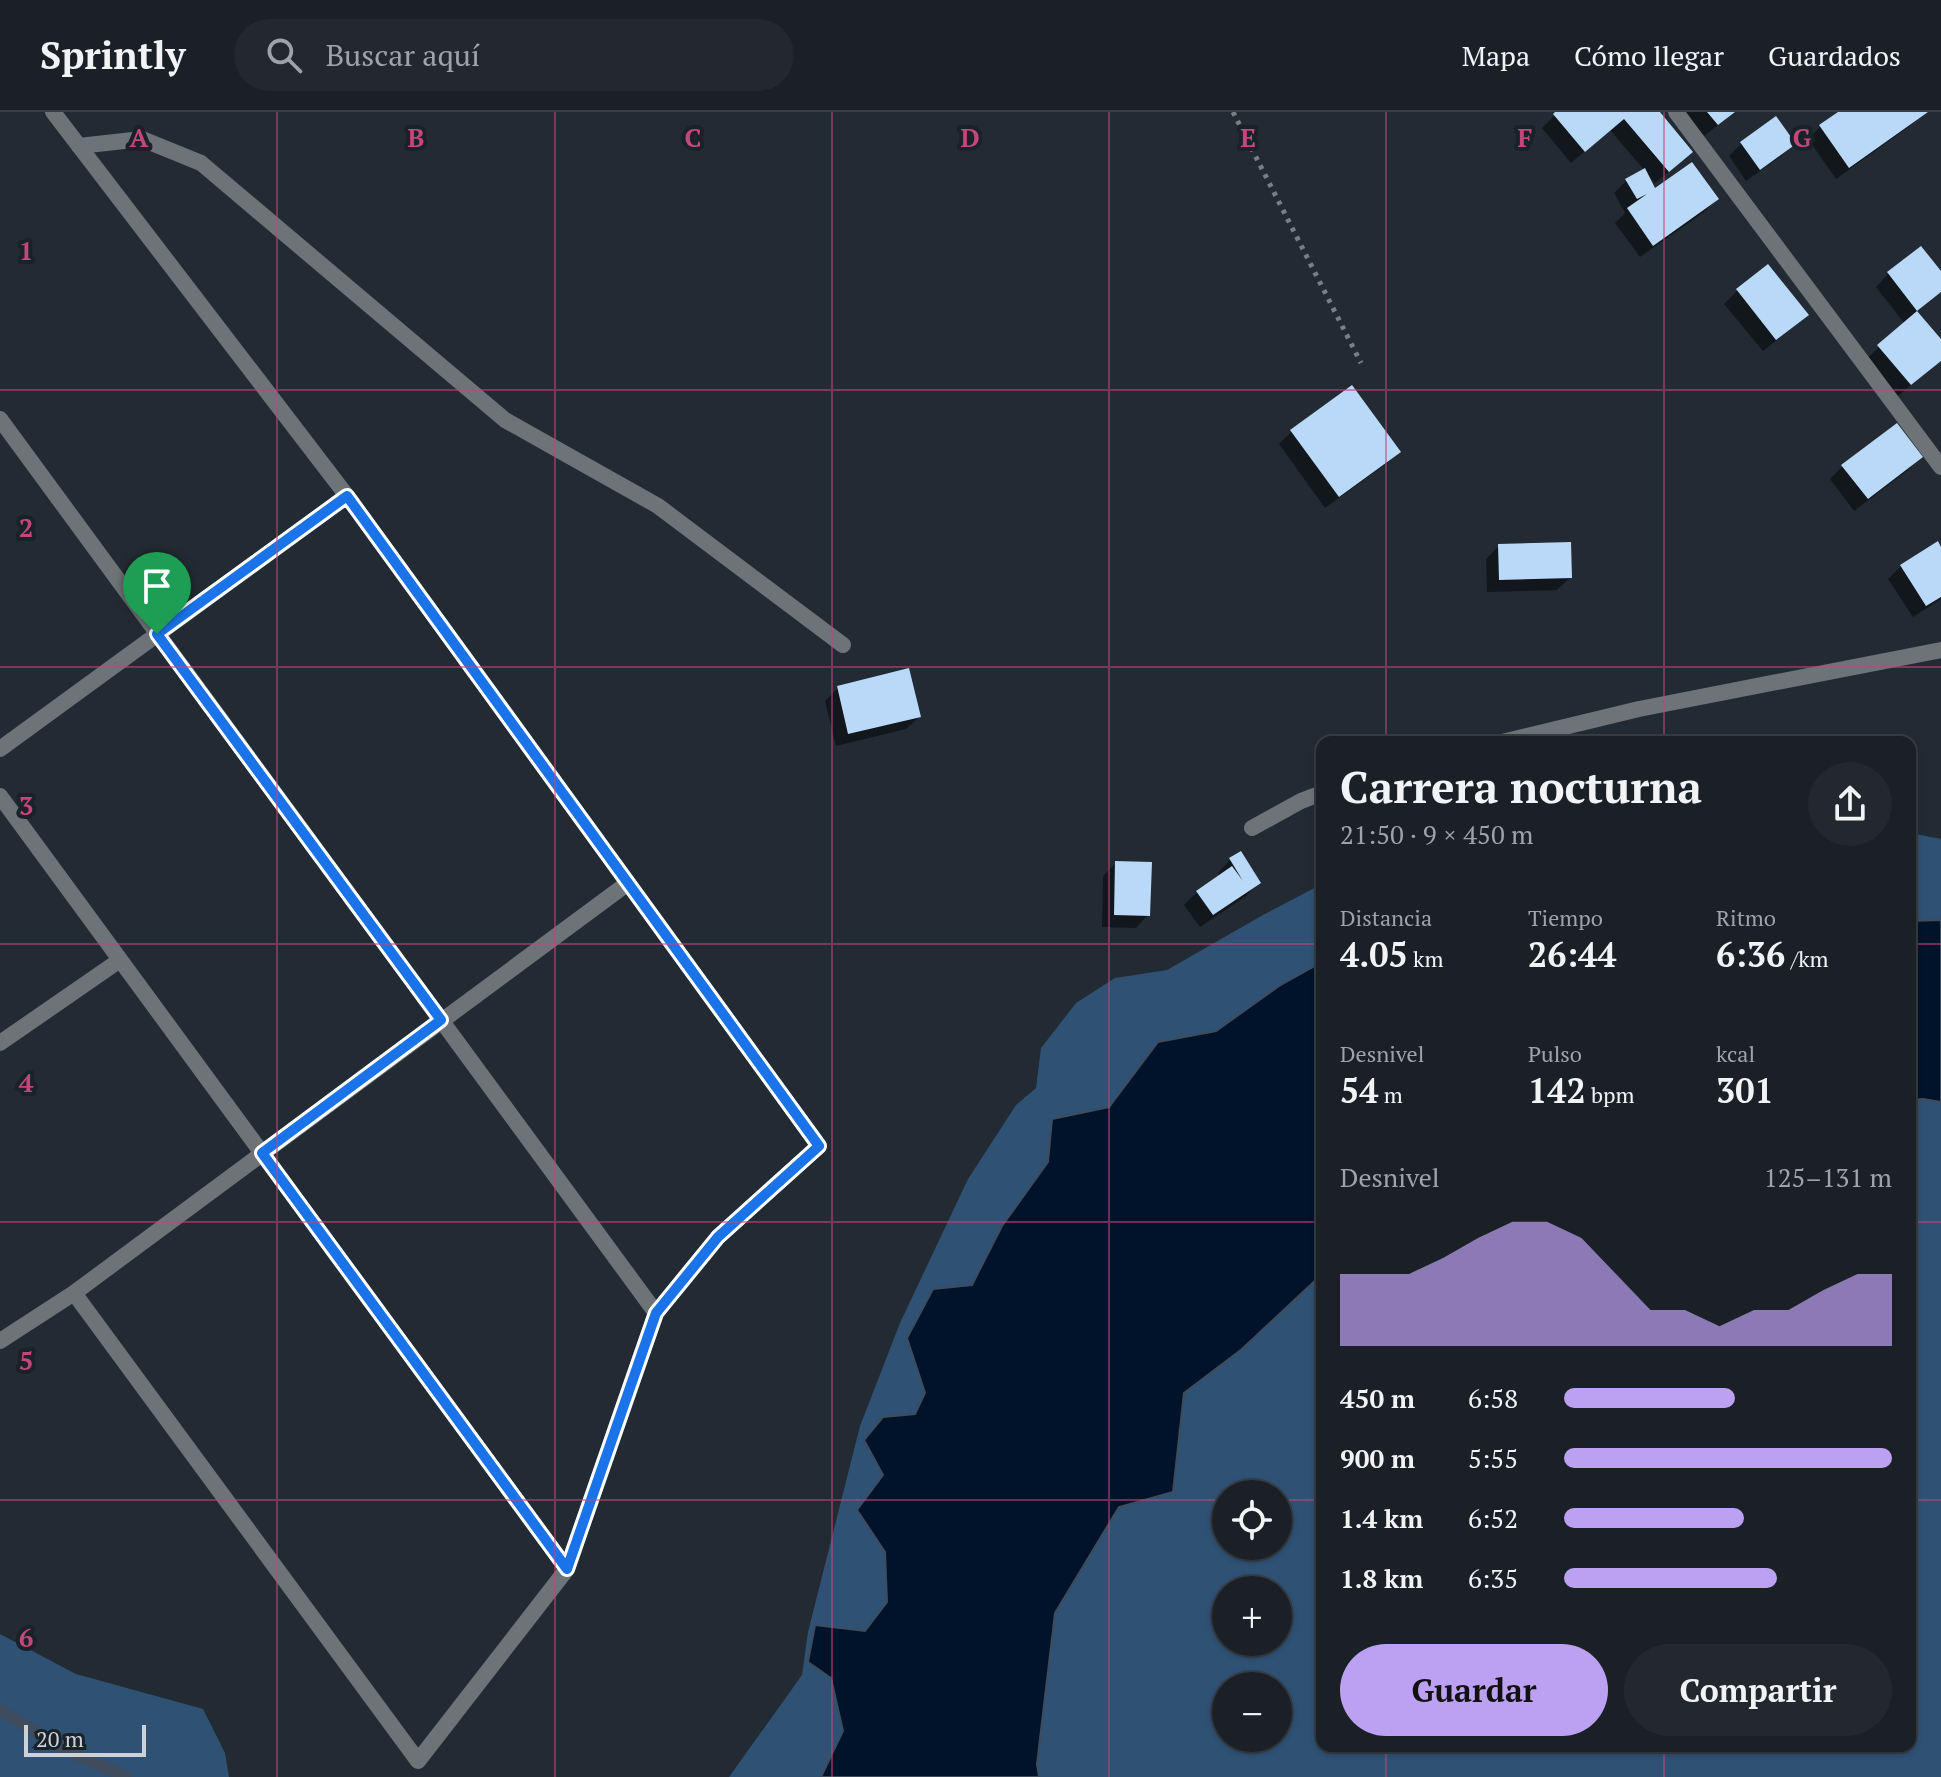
<!DOCTYPE html>
<html lang="es">
<head>
<meta charset="utf-8">
<style>
	:root { --surface:#1a2026; --page:#23282e; --text:#f1f3f6; --muted:#9fa3a7; --line:#383e43; --accent:#bca0f2 }
	body { margin:0; font-family:"PT Serif",serif; background:var(--page); color:var(--text); height:100vh; display:flex; flex-direction:column; font-size:30px; white-space:nowrap }
	* { box-sizing:border-box; margin:0 }
	p { font-size:26px; color:var(--muted) }
	.icon { flex:none; width:44px; height:44px; fill:none; stroke:currentColor; stroke-width:2; stroke-linecap:round; stroke-linejoin:round }
	.map { position:relative; flex:1; overflow:hidden }
	.sheet { position:absolute; left:1316px; top:624px; width:600px; height:1016px; display:flex; flex-direction:column; background:var(--surface); border-radius:16px; box-shadow:0 2px 6px #0004,0 0 0 2px var(--line) }
	.sheet>* { flex:none }
	.tools { position:absolute; left:1212px; top:1368px; display:grid; gap:16px }
	.tools a { display:grid; place-items:center; width:80px; height:80px; border-radius:50%; background:var(--surface); box-shadow:0 2px 6px #0004,0 0 0 2px var(--line); font-size:40px }
	.scale { position:absolute; left:24px; bottom:20px; width:122px; box-sizing:border-box; padding-left:8px; border:4px solid #cdd2d8; border-top:0; font-size:22px; line-height:28px; white-space:nowrap; color:#cdd2d8; -webkit-text-stroke:6px #192129; paint-order:stroke }
	.pin { position:absolute; display:grid; place-items:center; width:68px; height:68px; color:#fff; margin:-82px -34px; border-radius:50% 50% 50% 0; rotate:-45deg; box-shadow:0 0 8px #0007 }
	.pin .icon { rotate:45deg }
	.round { display:grid; place-items:center; flex:none; width:84px; height:84px; border-radius:42px; background:var(--page) }
	.headline { display:flex; align-items:center; justify-content:space-between; height:136px; padding:0 24px }
	h1 { font-size:44px; font-weight:800; line-height:60px }
	.metrics { display:grid; grid-template-columns:repeat(3,1fr); gap:12px; height:136px; padding:8px 24px }
	.metrics div { display:grid; align-content:center }
	.metrics b { font-size:34px; font-weight:800 }
	.metrics small { font-size:22px; font-weight:400 }
	.metrics p { font-size:22px }
	.chart { height:224px; padding:16px 24px }
	.chart p { display:flex; justify-content:space-between }
	.chart svg { width:100%; height:144px; margin-top:8px; fill:var(--accent); opacity:.7 }
	.primary-button { display:flex; gap:16px; margin-top:auto; padding:16px 24px }
	.primary-button a { flex:1; height:92px; border-radius:48px; background:var(--accent); color:#111; font-size:32px; font-weight:800; line-height:92px; text-align:center }
	.primary-button a+a { background:var(--page); color:var(--text) }
	ul { padding:0 24px; list-style:none; font-size:26px }
	li { display:grid; grid-template-columns:128px 96px 1fr; align-items:center; height:60px }
	li i { height:20px; border-radius:10px; background:var(--accent) }
	header { display:flex; align-items:center; gap:48px; box-sizing:border-box; height:112px; padding:0 40px; background:var(--surface); border-bottom:2px solid var(--line) }
	header strong { font-size:38px }
	nav { display:flex; gap:44px; margin-inline-start:auto; font-size:28px }
	.search { width:560px; height:72px; background:var(--page); display:flex; align-items:center; gap:20px; box-sizing:border-box; padding:0 28px; border-radius:44px; color:var(--muted); font-size:30px }
	.map>svg:first-child { display:block }
</style>
</head>
<body>
<header>
<strong>Sprintly</strong>
<div class="search"><svg class="icon" aria-label="search" viewBox="0 0 24 24"><circle cx="10" cy="10" r="6"/><path d="M15 15l6 6"/></svg>Buscar aquí</div>
<nav><a>Mapa</a><a>Cómo llegar</a><a>Guardados</a></nav>
</header>
<div class="map">
<svg width="1941" height="1665" viewBox="0 0 1941 1665">
	<rect width="100%" height="100%" fill="#222b33"/>
	<!-- green -->
	<path fill="#2e5174" fill-rule="evenodd" d="M1910,721l31,6v938h-1212l73,-102 6,-43 52,-206 40,-103 68,-144 48,-74 20,-17 5,-40 35,-45 39,-25 52,-8 96,-55 59,-31v862h588zM1226,1382h52v52h-52zM1226,1478h52v52h-52zM1226,1574h52v52h-52z
		M0,1522l76,40 127,35 22,44 4,24h-229z"/>
	<!-- water -->
	<path fill="#00132a" stroke="#3e4c5e" stroke-width="2" d="M1941,808v182l-18,-3 -13,1v-179z
		M1322,850v305l-2,9 -78,73 -58,44 -11,99 -54,15 -64,106 -18,151 2,13h-218l22,-46 -12,-53 -23,-16 7,-37 50,6 22,-29 -2,-50 -28,-42 26,-35 -19,-35 19,-23 32,-3 10,-21 -18,-55 26,-49 39,-4 30,-59 46,-64 4,-43 57,-12 49,-65 58,-11 63,-45z"/>
	<!-- shadow -->
	<path fill="#0007" d="M1558,0h99l21,52 -23,19 -8,-9 8,17 62,8 -13,13 -64,45 -25,-34 10,-10 -11,-20 13,-13 18,-9 -35,-41 -39,33 -29,-35z
		M1685,0h50l-31,24z
		M1841,0h82l1,1 -13,12 -75,54 -28,-40 12,-12z
		M1742,31l52,1 -13,12 -35,25 -17,-25z
		M1921,137l20,25v17l-25,21 25,30v18l-43,36 -32,-37 39,-35 -29,-37 12,-13z
		M1767,155l39,47 -13,13 -30,24 -39,-47 13,-13z
		M1291,320l107,20 -12,12 -61,44 -46,-64z
		M1921,345l-13,13 -54,41 -24,-32 13,-13z
		M1499,434l71,32 -13,12 -70,2 -1,-33z
		M1941,439v48l-28,18 -25,-38 13,-13z
		M838,576l81,29 -13,12 -70,17 -11,-45z
		M1230,748l28,23 -12,13 -46,31 -16,-22 13,-13 23,-15 -2,-4z
		M1116,751l32,52 -12,13 -34,-1 1,-51z"/>
	<g fill="none" stroke-linecap="round" stroke-linejoin="round">
		<!-- stream -->
		<path stroke="#3e4c5e" stroke-width="12" d="M0,1598l66,40 60,27"/>
	</g>
	<!-- building -->
	<path fill="#bad8f8" d="M1555,0h105l33,40 -24,20 -45,-53 -39,33 -32,-38z
		M1707,0h28l-17,13z
		M1838,0h90l-79,56 -30,-43z
		M1776,4l20,28 -36,26 -20,-28z
		M1692,50l27,37 -66,47 -26,-38 20,-14 -10,5 -12,-20 20,-11 10,20z
		M1921,134l20,25v21l-24,19 -30,-39z
		M1768,152l41,51 -33,25 -40,-51z
		M1917,199l24,28v22l-30,24 -34,-40z
		M1352,273l49,67 -62,45 -49,-67z
		M1897,311l26,34 -55,42 -27,-34z
		M1938,429l3,6v50l-15,9 -26,-41z
		M1571,430l1,36 -73,2 -1,-36z
		M909,556l12,49 -73,17 -11,-48z
		M1241,739l20,32 -48,32 -17,-24 36,-25 11,15 -14,-23z
		M1115,749l37,1 -2,54 -36,-1z"/>
	<g fill="none" stroke-linecap="round" stroke-linejoin="round">
		<!-- path -->
		<path stroke="#787f86" stroke-width="5" stroke-dasharray="4 6" stroke-linecap="butt" d="M1233,0l128,251"/>
		<!-- lane -->
		<path stroke="#6e7377" stroke-width="16" d="M79,34l63,-7 59,24 304,257 153,86 185,139"/>
		<!-- street -->
		<path stroke="#6e7377" stroke-width="16" d="M53,0l294,384 472,650 -101,91 -62,76 -89,256 -149,192 -344,-468
			M1676,0l265,355
			M0,307l656,894
			M1502,630l137,-33 302,-59
			M0,637l347,-253
			M0,684l567,773
			M1252,716l49,-27 21,-8
			M0,931l120,-83
			M0,1229l74,-48 554,-410"/>
	</g>
	<g fill="none" stroke-linecap="round" stroke-linejoin="round">
		<!-- route casing -->
		<g stroke="#fff" stroke-width="16">
			<path id="route" d="M347,384l472,650 -101,91 -62,76 -89,256 -305,-416 179,-133 -284,-386z"/>
		</g>
		<!-- route -->
		<use href="#route" stroke="#1a73e8" stroke-width="10"/>
	</g>
	<!-- grid -->
	<path fill="none" stroke="#c5467a" stroke-width="2" stroke-opacity="0.55" d="M277,0v1665M555,0v1665M832,0v1665M1109,0v1665M1386,0v630M1664,0v630M0,278h1941M0,555h1941M0,832h1322M1910,832h31M0,1110h1322M1910,1110h31M0,1388h1226M1278,1388h44M1910,1388h31M1386,1634v31M1664,1634v31"/>
	<g font-size="26" text-anchor="middle" font-weight="bold" fill="#c5467a" stroke="#192129" stroke-width="8" stroke-linejoin="round" paint-order="stroke">
		<text x="139" y="35">A</text>
		<text x="416" y="35">B</text>
		<text x="693" y="35">C</text>
		<text x="970" y="35">D</text>
		<text x="1248" y="35">E</text>
		<text x="1525" y="35">F</text>
		<text x="1802" y="35">G</text>
		<text x="26" y="148">1</text>
		<text x="26" y="425">2</text>
		<text x="26" y="703">3</text>
		<text x="26" y="980">4</text>
		<text x="26" y="1258">5</text>
		<text x="26" y="1535">6</text>
	</g>
</svg>
<div class="tools">
<a><svg class="icon" aria-label="locate" viewBox="0 0 24 24"><circle cx="12" cy="12" r="6"/><path d="M12 2v4M12 18v4M2 12h4M18 12h4"/></svg></a>
<a>+</a>
<a>−</a>
</div>
<div class="scale">20 m</div>
<div class="pin" style="left:157px;top:522px;background:#1e9e55"><svg class="icon" aria-label="arrive" viewBox="0 0 24 24"><path d="M6 21V4h12l-3 4 3 4H6"/></svg></div>
<section class="sheet">
<div class="headline"><div><h1>Carrera nocturna</h1><p>21:50 · 9 × 450 m</p></div><a class="round"><svg class="icon" aria-label="share" viewBox="0 0 24 24"><path d="M12 15V3M7 8l5-5 5 5M5 13v7h14v-7"/></svg></a></div>
<div class="metrics">
<div><p>Distancia</p><b>4.05<small> km</small></b></div>
<div><p>Tiempo</p><b>26:44</b></div>
<div><p>Ritmo</p><b>6:36<small> /km</small></b></div>
</div>
<div class="metrics">
<div><p>Desnivel</p><b>54<small> m</small></b></div>
<div><p>Pulso</p><b>142<small> bpm</small></b></div>
<div><p>kcal</p><b>301</b></div>
</div>
<div class="chart"><p><span>Desnivel</span>125–131 m</p>
<svg viewBox="0 0 160 44" preserveAspectRatio="none"><path d="M0 44V22L10 22L20 22L30 17L40 11L50 6L60 6L70 11L80 22L90 33L100 33L110 38L120 33L130 33L140 27L150 22L160 22V44z"/></svg>
</div>
<ul>
<li><b>450 m</b>6:58<i style="width:52%"></i></li>
<li><b>900 m</b>5:55<i style="width:100%"></i></li>
<li><b>1.4 km</b>6:52<i style="width:55%"></i></li>
<li><b>1.8 km</b>6:35<i style="width:65%"></i></li>
</ul>
<div class="primary-button"><a>Guardar</a><a>Compartir</a></div>
</section>
</div>
</body>
</html>
